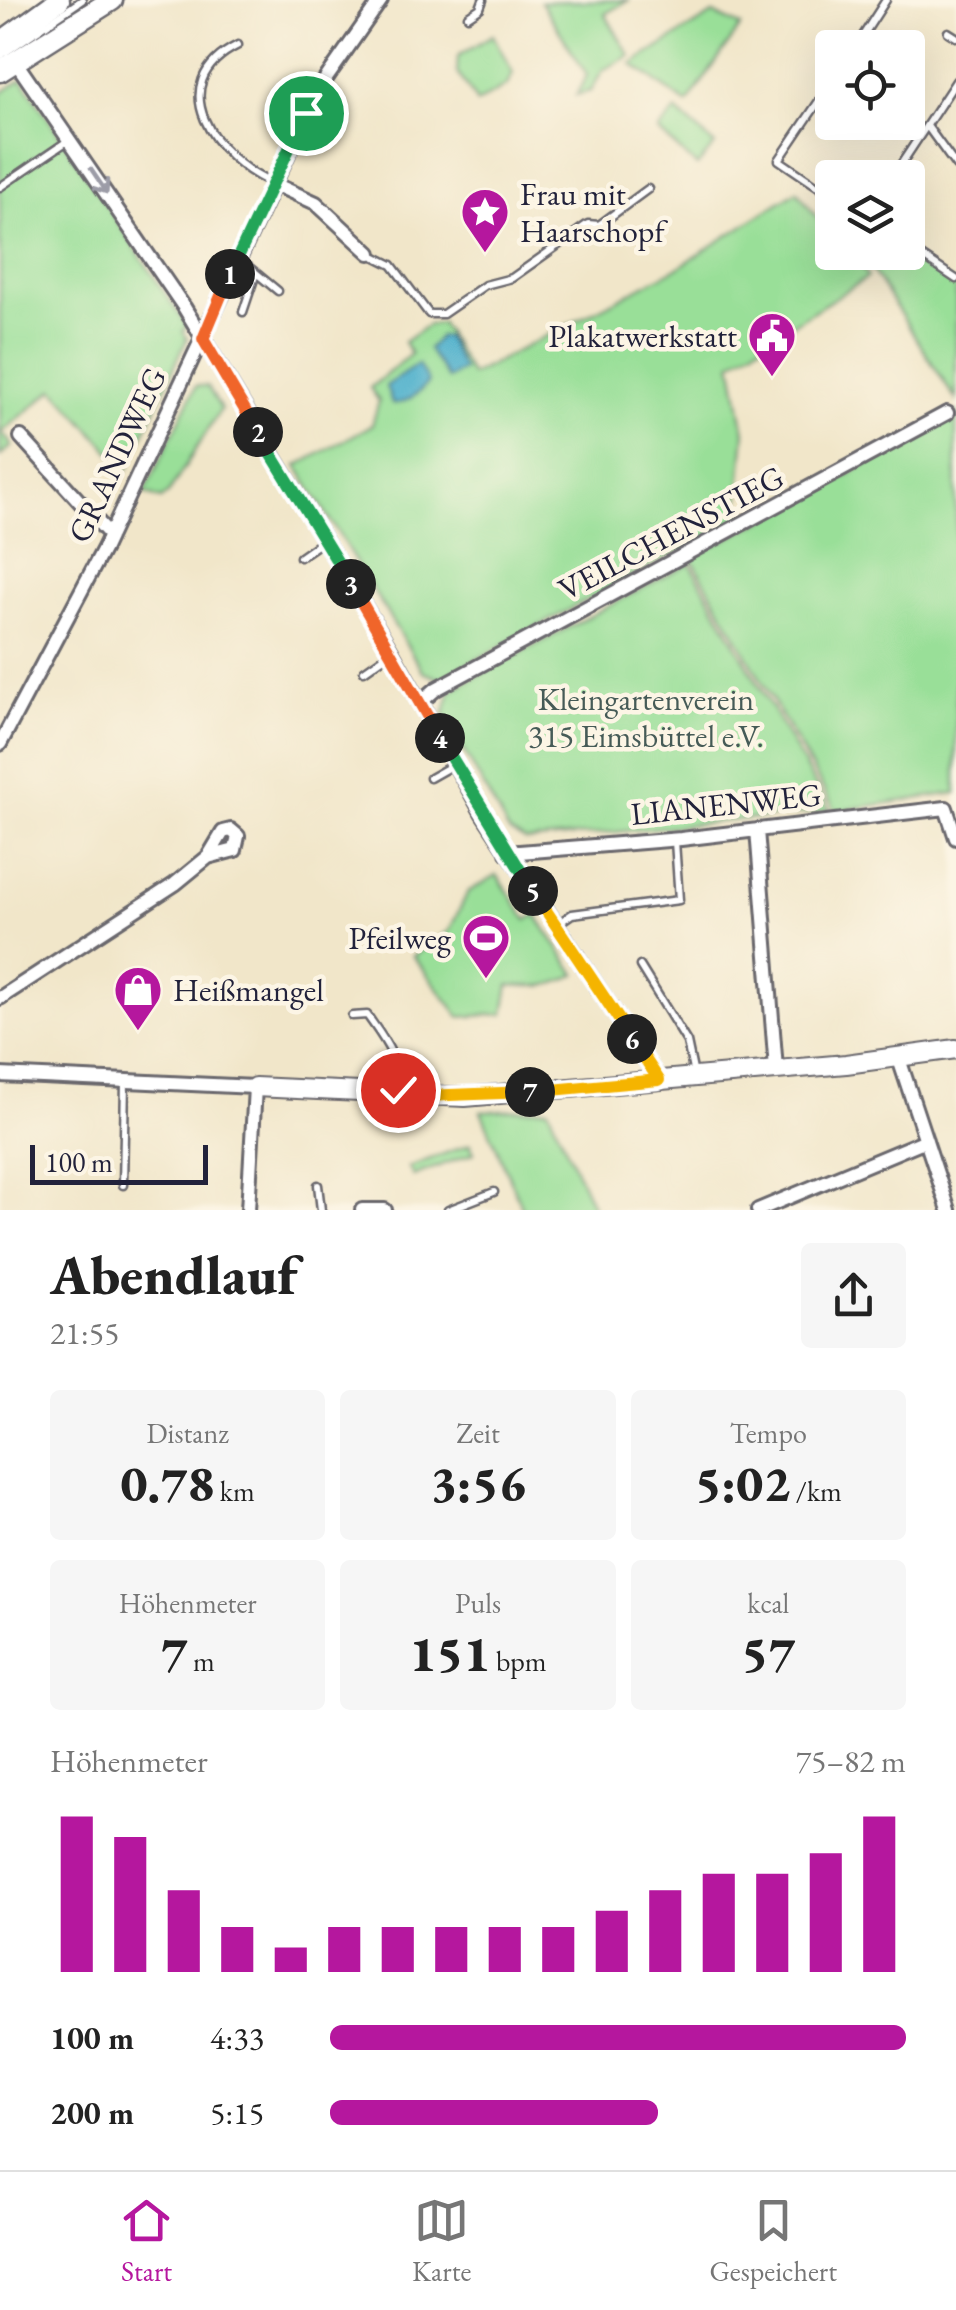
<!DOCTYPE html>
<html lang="de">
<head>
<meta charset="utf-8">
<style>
	:root { --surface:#fff; --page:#f6f6f6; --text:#222; --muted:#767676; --line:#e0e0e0; --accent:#b5179e }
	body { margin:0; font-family:"EB Garamond",serif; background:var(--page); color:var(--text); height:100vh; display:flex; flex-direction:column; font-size:38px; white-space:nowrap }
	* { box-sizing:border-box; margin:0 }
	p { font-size:32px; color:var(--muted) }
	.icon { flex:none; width:55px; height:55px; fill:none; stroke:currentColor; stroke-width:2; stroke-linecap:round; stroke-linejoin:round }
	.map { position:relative; height:1210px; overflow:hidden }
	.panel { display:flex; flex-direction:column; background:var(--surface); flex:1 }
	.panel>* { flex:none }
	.fabs { position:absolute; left:815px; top:30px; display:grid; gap:20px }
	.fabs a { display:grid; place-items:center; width:110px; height:110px; border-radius:10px; background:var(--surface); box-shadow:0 10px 40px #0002; font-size:50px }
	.scale { position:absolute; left:30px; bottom:25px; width:178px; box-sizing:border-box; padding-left:10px; border:5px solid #22223b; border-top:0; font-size:28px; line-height:35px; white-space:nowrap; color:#22223b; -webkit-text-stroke:8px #fcf5e5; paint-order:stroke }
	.pin { position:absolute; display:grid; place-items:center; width:85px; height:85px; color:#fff; margin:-42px; border:5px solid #fff; border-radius:50%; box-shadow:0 2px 10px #0007 }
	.km { position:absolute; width:50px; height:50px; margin:-25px; border-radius:50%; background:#222; color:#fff; font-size:28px; line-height:50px; text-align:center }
	.round { display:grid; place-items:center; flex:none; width:105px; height:105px; border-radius:10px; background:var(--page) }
	.summary { display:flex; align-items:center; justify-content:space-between; height:170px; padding:0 50px }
	h1 { font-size:55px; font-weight:800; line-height:75px }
	.stats { display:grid; grid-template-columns:repeat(3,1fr); gap:15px; height:170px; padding:10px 50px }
	.stats div { display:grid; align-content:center; border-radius:10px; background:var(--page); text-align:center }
	.stats b { font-size:50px; font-weight:800 }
	.stats small { font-size:28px; font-weight:400 }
	.stats p { font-size:28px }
	.chart { height:280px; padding:20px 50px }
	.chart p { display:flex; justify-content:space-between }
	.chart svg { width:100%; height:180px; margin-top:10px; stroke:var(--accent); stroke-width:6 }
	ul { padding:0 50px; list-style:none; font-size:32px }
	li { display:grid; grid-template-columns:160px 120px 1fr; align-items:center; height:75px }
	li i { height:25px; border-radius:12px; background:var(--accent) }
	.tab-bar { display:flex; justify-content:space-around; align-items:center; height:140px; border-top:2px solid var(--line); background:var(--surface); font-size:28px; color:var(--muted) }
	.tab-bar a { display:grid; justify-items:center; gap:5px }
	.tab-bar .current { color:var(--accent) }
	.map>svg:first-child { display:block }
</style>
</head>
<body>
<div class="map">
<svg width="956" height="1210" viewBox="0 0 956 1210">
	<rect width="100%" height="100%" fill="#fcf5e5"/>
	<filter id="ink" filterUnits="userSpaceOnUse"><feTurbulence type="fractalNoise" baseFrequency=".01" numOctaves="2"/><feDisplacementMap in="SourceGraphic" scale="20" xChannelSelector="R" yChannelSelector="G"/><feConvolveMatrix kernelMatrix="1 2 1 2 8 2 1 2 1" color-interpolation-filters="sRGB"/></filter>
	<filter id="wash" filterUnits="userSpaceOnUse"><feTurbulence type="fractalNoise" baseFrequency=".0048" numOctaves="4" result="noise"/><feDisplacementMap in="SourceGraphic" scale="40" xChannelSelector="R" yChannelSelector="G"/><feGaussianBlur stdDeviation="2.25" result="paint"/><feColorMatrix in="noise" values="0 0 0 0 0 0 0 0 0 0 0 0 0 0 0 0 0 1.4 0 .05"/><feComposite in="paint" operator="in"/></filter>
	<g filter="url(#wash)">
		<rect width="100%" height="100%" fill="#f1e6c9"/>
		<!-- green -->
		<path fill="#99df98" stroke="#5e806a" stroke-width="2.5" d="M629,0l-24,14 25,42 -27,14 -12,21 -15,4 11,-20 -46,-73z
			M713,14l28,12 -54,78 -55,-40z
			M493,35l20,38 -6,12 -30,18 -20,-31 1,-16z
			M22,79l165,247 -4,5 4,8 -60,131 -73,-81 -52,43 10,14 -12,10v-362z
			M676,111l39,34 -18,21 -39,-35z
			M797,191l35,47v14l20,1 16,24 -136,85 13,70 -7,79 6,5 -304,163 -17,-7 -126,-206 75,-41 7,-24 -9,-13 41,-34 -7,-12 24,-17 13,-2 30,52 208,-108z
			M861,253h45l50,34v113z
			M196,386h11l14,23 -53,85 -7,5 -17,-6z
			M956,412v381l-120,18 -145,-254 122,-62z
			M690,563l140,248 -304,30 -17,-9 -65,-117 7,-25z
			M497,875l30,45 9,-5 40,59c-21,14 -43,13 -67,11l-5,29 -44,3 -47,-61 36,-25 19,-39z
			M548,1108l46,102h-71l-42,-99z
			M470,1144l4,9 -61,23 -4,-9z"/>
		<!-- water -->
		<path fill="#4db0cc" stroke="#386984" stroke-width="2.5" d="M440,336l6,1 17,32 -15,10 -20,-30z
			M418,364l10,18c-7,10 -23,23 -36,21l-6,-17z"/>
	</g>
	<g filter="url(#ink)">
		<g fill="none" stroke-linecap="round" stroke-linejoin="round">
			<!-- lane casing -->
			<g stroke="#6a676d" stroke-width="11">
				<path id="lane" d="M468,16l12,-8 3,-8
					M948,32l8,5
					M238,45c-78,39 -22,114 34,138
					M855,48l31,-48
					M0,56l82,-56
					M823,95l-44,65 53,36
					M927,126l29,40
					M892,178l64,-97
					M0,187l69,-47
					M908,247l48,32
					M370,254l22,11 37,49h14l42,-29 27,-7 76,-54 11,1 49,-36
					M238,258l40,33
					M243,312l13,-39
					M300,557l23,-16
					M364,671l27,-19
					M430,778l23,-13
					M556,925l16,-11 107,-14 -4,-59
					M640,966l47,76 7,33
					M352,1016l15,-1c18,26 32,42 31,74
					M123,1185l2,-103
					M318,1185l3,25
					M448,1210l46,-18"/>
			</g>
			<!-- street casing -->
			<g stroke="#6a676d" stroke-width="18">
				<path id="street" d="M15,61l169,246 208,345 91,162 176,266
					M272,183l44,20 54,50
					M21,437l89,98
					M421,702l15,-13 511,-276
					M0,744l104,-196 214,-458 63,-90
					M757,830l19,239
					M507,853l174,-14 265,-31 10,30
					M0,998l175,-114 33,-27 27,-7 3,-14 -7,-6 -8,2 -15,25
					M899,1059l50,151
					M0,1075l255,12 -7,123
					M362,1210h23
					M758,1210l168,-70"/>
			</g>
			<!-- secondary casing -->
			<g stroke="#6a676d" stroke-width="22">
				<path id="secondary" d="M255,1087l210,10 381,-33 110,-15"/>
			</g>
			<!-- primary casing -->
			<g stroke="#6a676d" stroke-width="25">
				<path id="primary" d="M0,43l59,-43
					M0,71l112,-71"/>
			</g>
			<!-- lane -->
			<use href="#lane" stroke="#fff" stroke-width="6"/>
			<!-- street -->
			<use href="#street" stroke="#fff" stroke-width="12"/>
			<!-- secondary -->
			<use href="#secondary" stroke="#fff" stroke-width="18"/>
			<!-- primary -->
			<use href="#primary" stroke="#fff" stroke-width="20"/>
		</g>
		<!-- one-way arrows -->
		<defs><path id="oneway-shaft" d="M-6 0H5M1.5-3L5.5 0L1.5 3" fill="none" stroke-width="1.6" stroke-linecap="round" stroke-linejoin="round" transform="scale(2.5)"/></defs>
		<use stroke="#9c9ca7" href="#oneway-shaft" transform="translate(99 181) rotate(56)"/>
	</g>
	<g fill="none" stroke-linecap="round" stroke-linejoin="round" filter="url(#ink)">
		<!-- split-1 casing -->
		<g stroke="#fff" stroke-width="20">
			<path id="split-1" d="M230,274l76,-161"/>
		</g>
		<!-- split-2 casing -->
		<g stroke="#fff" stroke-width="20">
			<path id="split-2" d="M230,274l-27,65 55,93"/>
		</g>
		<!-- split-3 casing -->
		<g stroke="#fff" stroke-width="20">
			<path id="split-3" d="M258,432l93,152"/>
		</g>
		<!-- split-4 casing -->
		<g stroke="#fff" stroke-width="20">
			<path id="split-4" d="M351,584l89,154"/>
		</g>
		<!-- split-5 casing -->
		<g stroke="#fff" stroke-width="20">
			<path id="split-5" d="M440,738l93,153"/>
		</g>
		<!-- split-6 casing -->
		<g stroke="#fff" stroke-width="20">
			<path id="split-6" d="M533,891l99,148"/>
		</g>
		<!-- split-7 casing -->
		<g stroke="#fff" stroke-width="20">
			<path id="split-7" d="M530,1092l129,-12 -27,-41"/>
		</g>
		<!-- split-8 casing -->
		<g stroke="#fff" stroke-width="20">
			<path id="split-8" d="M398,1090v7l132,-5"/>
		</g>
		<!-- split-1 -->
		<use href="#split-1" stroke="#22a559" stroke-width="12"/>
		<!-- split-2 -->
		<use href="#split-2" stroke="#f0652b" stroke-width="12"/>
		<!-- split-3 -->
		<use href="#split-3" stroke="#22a559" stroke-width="12"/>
		<!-- split-4 -->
		<use href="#split-4" stroke="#f0652b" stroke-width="12"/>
		<!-- split-5 -->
		<use href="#split-5" stroke="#22a559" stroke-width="12"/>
		<!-- split-6 -->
		<use href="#split-6" stroke="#f5b400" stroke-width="12"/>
		<!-- split-7 -->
		<use href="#split-7" stroke="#f5b400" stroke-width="12"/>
		<!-- split-8 -->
		<use href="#split-8" stroke="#f5b400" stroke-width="12"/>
	</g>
	<!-- icons -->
	<defs>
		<g id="sight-pin" transform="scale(2.5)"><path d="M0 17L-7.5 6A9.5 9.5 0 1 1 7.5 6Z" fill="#b5179e" stroke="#fcf5e5"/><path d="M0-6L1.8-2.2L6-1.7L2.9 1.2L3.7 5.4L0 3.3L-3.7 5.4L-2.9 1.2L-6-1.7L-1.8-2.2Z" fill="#fff"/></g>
		<g id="civic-pin" transform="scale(2.5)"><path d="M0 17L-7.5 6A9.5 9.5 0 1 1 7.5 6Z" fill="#b5179e" stroke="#fcf5e5"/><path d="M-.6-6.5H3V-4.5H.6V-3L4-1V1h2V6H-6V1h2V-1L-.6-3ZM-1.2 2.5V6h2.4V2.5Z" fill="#fff"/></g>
		<g id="stadium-pin" transform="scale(2.5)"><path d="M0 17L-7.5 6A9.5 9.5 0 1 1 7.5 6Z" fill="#b5179e" stroke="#fcf5e5"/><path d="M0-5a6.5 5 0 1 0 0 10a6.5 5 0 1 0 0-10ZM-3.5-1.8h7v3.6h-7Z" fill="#fff"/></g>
		<g id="shop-pin" transform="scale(2.5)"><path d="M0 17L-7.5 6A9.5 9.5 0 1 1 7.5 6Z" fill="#b5179e" stroke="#fcf5e5"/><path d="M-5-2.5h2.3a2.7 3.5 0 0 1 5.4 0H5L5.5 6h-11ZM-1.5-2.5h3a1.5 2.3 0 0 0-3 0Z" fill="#fff"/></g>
	</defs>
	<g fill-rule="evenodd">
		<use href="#sight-pin" x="485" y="212"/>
		<use href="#civic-pin" x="772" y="336"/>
		<use href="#stadium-pin" x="486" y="938"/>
		<use href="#shop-pin" x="138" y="990"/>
	</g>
	<g text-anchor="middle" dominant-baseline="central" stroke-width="9" stroke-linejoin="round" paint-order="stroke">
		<!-- poi labels -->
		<g font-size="32" fill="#22223b" stroke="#fcf5e5" text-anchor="start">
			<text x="520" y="194">Frau mit<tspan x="520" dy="37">Haarschopf</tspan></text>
			<text x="737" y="336" text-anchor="end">Plakatwerkstatt</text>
			<text x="451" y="938" text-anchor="end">Pfeilweg</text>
			<text x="173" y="990">Heißmangel</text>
		</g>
		<!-- street labels -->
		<g font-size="32" fill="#22223b" stroke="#fcf5e5">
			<text transform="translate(117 455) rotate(-65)">GRANDWEG</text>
			<text transform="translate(671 533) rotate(-28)">VEILCHENSTIEG</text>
			<text transform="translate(726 804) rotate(-6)">LIANENWEG</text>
		</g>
		<!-- park labels -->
		<g font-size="32" fill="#465b57" stroke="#fcf5e5">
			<text x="646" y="699">Kleingartenverein<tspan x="646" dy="37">315 Eimsbüttel e.V.</tspan></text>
		</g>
	</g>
</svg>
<div class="fabs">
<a><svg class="icon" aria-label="locate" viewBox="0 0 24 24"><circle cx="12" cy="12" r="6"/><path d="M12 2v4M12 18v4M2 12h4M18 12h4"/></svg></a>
<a><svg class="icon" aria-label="layers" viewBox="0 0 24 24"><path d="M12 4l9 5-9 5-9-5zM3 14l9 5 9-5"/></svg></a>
</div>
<div class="scale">100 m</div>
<div class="pin" style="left:306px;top:113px;background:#1e9e55"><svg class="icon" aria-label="arrive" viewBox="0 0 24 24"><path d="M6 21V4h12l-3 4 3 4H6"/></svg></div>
<div class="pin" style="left:398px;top:1090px;background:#d93025"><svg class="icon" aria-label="check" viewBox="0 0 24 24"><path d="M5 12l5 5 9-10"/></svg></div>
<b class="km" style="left:230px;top:274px">1</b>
<b class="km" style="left:258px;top:432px">2</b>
<b class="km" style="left:351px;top:584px">3</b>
<b class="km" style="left:440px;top:738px">4</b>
<b class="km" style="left:533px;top:891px">5</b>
<b class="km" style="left:632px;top:1039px">6</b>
<b class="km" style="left:530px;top:1092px">7</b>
</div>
<section class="panel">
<div class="summary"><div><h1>Abendlauf</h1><p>21:55</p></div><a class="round"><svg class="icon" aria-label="share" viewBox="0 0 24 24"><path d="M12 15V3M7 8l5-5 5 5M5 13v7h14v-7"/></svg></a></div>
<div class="stats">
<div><p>Distanz</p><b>0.78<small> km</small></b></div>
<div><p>Zeit</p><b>3:56</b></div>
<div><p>Tempo</p><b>5:02<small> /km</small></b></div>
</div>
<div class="stats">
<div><p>Höhenmeter</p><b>7<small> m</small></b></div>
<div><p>Puls</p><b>151<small> bpm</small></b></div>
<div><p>kcal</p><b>57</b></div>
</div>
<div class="chart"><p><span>Höhenmeter</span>75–82 m</p>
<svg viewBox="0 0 160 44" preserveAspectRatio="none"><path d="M5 44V6M15 44V11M25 44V24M35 44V33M45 44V38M55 44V33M65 44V33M75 44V33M85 44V33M95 44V33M105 44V29M115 44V24M125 44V20M135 44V20M145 44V15M155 44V6"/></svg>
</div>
<ul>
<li><b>100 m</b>4:33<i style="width:100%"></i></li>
<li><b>200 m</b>5:15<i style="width:57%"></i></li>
</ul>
</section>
<nav class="tab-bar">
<a class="current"><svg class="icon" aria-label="home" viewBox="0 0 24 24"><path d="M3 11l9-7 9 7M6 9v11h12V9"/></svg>Start</a>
<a><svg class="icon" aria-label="map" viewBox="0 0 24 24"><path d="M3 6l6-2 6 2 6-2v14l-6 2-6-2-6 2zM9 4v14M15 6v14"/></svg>Karte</a>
<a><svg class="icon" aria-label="saved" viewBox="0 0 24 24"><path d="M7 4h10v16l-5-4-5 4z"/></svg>Gespeichert</a>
</nav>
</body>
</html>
